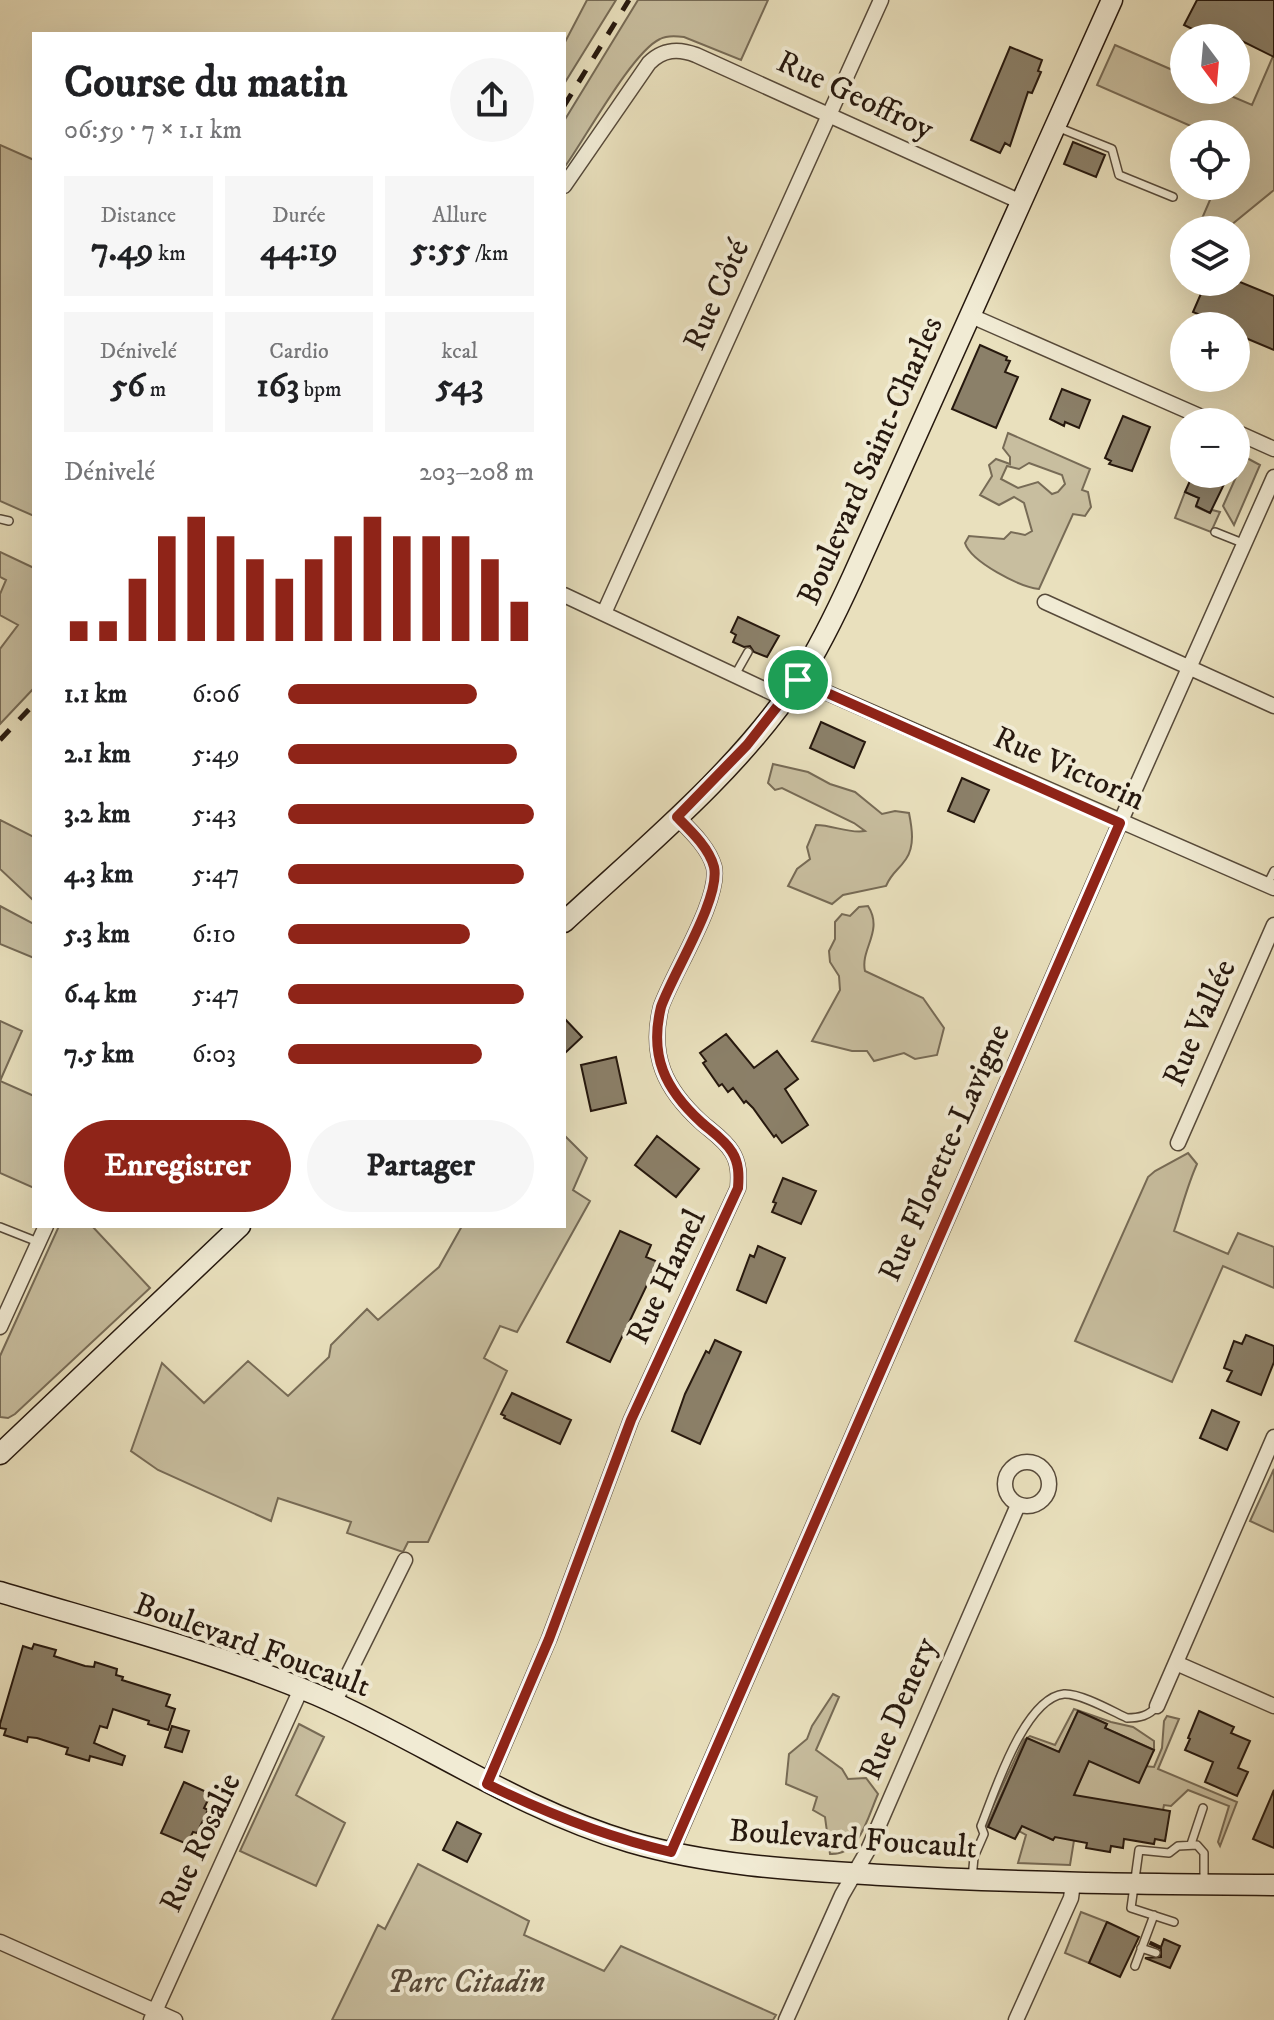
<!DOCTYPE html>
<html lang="fr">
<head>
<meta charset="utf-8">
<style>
	:root { --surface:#fff; --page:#f6f6f6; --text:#202124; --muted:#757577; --accent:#8f2418 }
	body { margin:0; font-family:"IM FELL DW Pica",serif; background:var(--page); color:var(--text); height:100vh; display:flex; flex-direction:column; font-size:30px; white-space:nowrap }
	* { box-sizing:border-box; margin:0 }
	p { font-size:26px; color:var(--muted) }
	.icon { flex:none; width:44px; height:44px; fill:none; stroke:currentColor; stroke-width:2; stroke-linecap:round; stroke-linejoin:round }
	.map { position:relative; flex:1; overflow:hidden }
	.side { position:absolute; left:32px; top:32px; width:534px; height:1196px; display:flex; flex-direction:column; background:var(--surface); border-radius:0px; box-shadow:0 8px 32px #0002 }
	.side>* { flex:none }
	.needle { width:52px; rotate:164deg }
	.controls { position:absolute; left:1170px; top:24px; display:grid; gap:16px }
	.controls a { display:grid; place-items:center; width:80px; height:80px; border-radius:50%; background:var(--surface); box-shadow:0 8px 32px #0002; font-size:40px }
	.pin { position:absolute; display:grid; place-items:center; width:68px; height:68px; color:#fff; margin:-34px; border:4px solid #fff; border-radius:50%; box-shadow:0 2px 8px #0007 }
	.round { display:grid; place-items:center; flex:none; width:84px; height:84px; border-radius:42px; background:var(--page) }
	.head { display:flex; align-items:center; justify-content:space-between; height:136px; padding:0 32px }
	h1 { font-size:44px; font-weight:700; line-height:60px }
	.metrics { display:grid; grid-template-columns:repeat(3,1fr); gap:12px; height:136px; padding:8px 32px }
	.metrics div { display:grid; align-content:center; border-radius:0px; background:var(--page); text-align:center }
	.metrics b { font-size:34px; font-weight:700 }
	.metrics small { font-size:22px; font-weight:400 }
	.metrics p { font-size:22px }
	.chart { height:224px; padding:16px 32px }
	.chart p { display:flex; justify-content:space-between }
	.chart svg { width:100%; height:144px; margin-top:8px; stroke:var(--accent); stroke-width:6 }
	.primary-button { display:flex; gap:16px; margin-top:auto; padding:16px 32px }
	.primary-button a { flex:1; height:92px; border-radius:48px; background:var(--accent); color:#fff; font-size:32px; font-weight:700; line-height:92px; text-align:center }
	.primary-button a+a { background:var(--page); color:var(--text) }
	ul { padding:0 32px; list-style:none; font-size:26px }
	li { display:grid; grid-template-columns:128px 96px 1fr; align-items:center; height:60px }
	li i { height:20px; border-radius:10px; background:var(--accent) }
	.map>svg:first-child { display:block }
</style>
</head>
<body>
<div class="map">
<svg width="1274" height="2020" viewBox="0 0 1274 2020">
	<rect width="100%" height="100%" fill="#e9e0bd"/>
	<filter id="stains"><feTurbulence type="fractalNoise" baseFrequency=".0025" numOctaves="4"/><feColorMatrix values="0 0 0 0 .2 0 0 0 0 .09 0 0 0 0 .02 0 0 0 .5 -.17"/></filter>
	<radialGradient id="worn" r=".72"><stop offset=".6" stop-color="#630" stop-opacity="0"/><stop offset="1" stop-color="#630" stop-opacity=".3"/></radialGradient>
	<!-- green -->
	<path fill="#c8be9f" stroke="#776b56" stroke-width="2" fill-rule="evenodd" d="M587,0h29l-52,84v-40z
		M638,0h130l-27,60 -57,-23c-7,-1 -17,-2 -24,2 -28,13 -75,100 -96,129v-47z
		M1115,45l69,30v15h33l35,15 22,-51v136l-49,40h-28l19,-44h20v-52h-27l-112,-49z
		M0,145l34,15v356l-34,-15z
		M1008,433l82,36 -8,21 6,2 3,15 -6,9 -12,-2 -34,75c-19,-2 -68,-27 -74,-46l4,-7 35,3 7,-7 14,3 7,-4 -8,-28 -10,-6 -15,8 -19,-10 12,-19 -3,-11 7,-6 14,5v-7l-7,-9zM1029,463l33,12 3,9 -7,8 -6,2 -14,-12 -20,6 -17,-9 6,-13 12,3z
		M1245,457l15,8 -26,60 -11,-19z
		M1185,492l14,6 -3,9 14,6 2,-3 8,2 -9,20 -36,-14z
		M0,552l34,16v120l-34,36v-75l18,-24 -18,-10v-21l6,-14 -6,-3z
		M773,764l35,8 22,12 25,8 27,22 13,-3 14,2c3,15 6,33 -3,46 -8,12 -14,13 -20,27l-43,9 -11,9 -44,-18 9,-17 13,-10 -3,-12 9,-22c17,0 33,9 49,6l-11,-8 -72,-35 -7,2 -7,-7z
		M0,820l34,17v64l-34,-32z
		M0,906l34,18v34l-34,-14z
		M868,906c16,25 -8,43 -3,65l58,27 21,30 -7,27 -22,4 -11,-6 -30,8 -7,-10h-15l-40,-10 28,-51 -1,-14 -9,-14 -1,-11 6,-12v-17l7,-8 8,2 9,-9z
		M0,1021l22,10 -22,50 34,15v92l-34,-15z
		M564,1135l23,23 -14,32 17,11 -73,131 -17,-6 -16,32 23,13 -79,171h-20l-5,10 -56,-19 4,-11 -73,-24 -7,23 -113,-51 -27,-19 31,-88 42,40 44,-42 40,35 41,-39 2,-12 36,-36 11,11 61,-53 23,-41h102z
		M1188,1153l9,11c-10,22 -15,44 -23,67l54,23 10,-21 36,14v41l-51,-22 -51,116 -97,-41 73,-164 7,-6z
		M59,1226h33l58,62 -135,126 -7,4 -8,-1v-61z
		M1274,1469v63l-24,-11z
		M833,1694l6,3 -23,53 26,19 6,10 18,-1 12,16c-10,22 -18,62 -48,60l-5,-37 -12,-7 4,-13 -31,-13 3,-30 18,-15 5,-13z
		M1074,1709l37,13 22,5 21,14v9l-49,-22 2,-4 -29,-13 -39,86 17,-46 -29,-13 -40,88 -2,-3 39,-83 6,-4 25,9z
		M1167,1716l12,3 -21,50 79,33 -17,44 -2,-4 11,-36 -41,-16 -17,16 -7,-1 -1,5 -85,6 -8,49 -52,-2 8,-28 -7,-4 11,-24 -4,20 27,13 36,-79 65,6 8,-19 2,-27z
		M299,1724l25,13 -28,58 49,28 -29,63 -76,-35z
		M418,1864l111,57 -5,14 80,36 17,-25 155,69 -3,5h-441l46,-95 7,4z
		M1081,1912l26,10 -18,41 -24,-10z"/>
	<!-- building -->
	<path fill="#8b8069" stroke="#26180e" stroke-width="2" d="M1197,0h77v57l-38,-19h-25l-27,-13z
		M1010,47l32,13 -4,11 3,1 -9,21 -4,-1 -18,54 -5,-3 -5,10 -29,-13z
		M1073,142l32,13 -9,22 -32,-13z
		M1206,282h34l34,14v54l-38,-16v-8h-27l3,-6 -19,-8z
		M980,345l27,12 -1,3 4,1 -5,11 13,5 -22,51 -44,-19z
		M1062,389l28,11 -11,28 -14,-6 -1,4 -14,-7z
		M1123,416l27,11 -18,44 -23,-7 2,-3 -6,-3z
		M1193,474h36l-19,39 -14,-7 3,-8 -14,-6z
		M738,617l41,19 -12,21 -13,-5 -4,-6 -6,1 -11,-5 3,-7 -5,-3z
		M821,722l44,20 -11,26 -44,-20z
		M962,778l27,12 -15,32 -26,-11z
		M564,1018l18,19 -18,17z
		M726,1034l28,34 23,-17 21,28 -13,10 23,36 -26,18 -6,-8 -2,2 -21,-29 -7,-7 -2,2 -11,-15 -5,4 -6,-8 -3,2 -16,-23 3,-2 -6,-8z
		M616,1057l10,46 -35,8 -10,-46z
		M657,1136l42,33 -23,28 -41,-32z
		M783,1178l33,13 -15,33 -29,-12 4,-9 -3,-1z
		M620,1231l31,14 -5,12 12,5 -48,100 -43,-20z
		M758,1246l27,12 -19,45 -29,-13 13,-35 4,2z
		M1246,1335l28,11v16l-13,33 -34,-14 5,-10 -8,-3 10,-27 8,3z
		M715,1340l26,12 -41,92 -28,-13 13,-37 21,-43 3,2z
		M512,1393l59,27 -11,24 -56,-26 1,-2 -4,-2z
		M1212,1410l27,12 -12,28 -27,-12z
		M34,1644l22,6 -2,6 31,10 9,1 1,-5 22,7 -1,6 7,2 -1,3 48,15 -4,11 9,3 -7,21 -20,-6 1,-3 -36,-12 -6,19 -7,-2 -6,17 31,13 -3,9 -32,-9 -1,5 -23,-7 2,-6 -31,-10 -9,-1 -1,5 -23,-7 2,-6 -6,-1v-4l23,-78 9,3z
		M1078,1711l29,13 -2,4 49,22 -15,33 -50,-22 -15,34 96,16 -5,30 -10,-2 -1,5 -30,-5 -1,9 -12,-2 -1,6 -24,-4 1,-5 -32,-6 -2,3 -31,-14 -7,13 -27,-12 39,-89 32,14z
		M1199,1711l35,16 -3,6 19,8 -12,27 10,4 -11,24 -32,-14 8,-20 -28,-12 5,-11 -2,-1z
		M172,1726l17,5 -7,21 -17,-5z
		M184,1782l27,12 -7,14 4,2 -11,23 -4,-1 -6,12 -26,-11z
		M1274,1790v58l-21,-9z
		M457,1822l24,12 -14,28 -24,-12z
		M1107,1922l32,15 -19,40 -31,-14z
		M1164,1939l16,7 -10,22 -25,-10 16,-1v-8l-11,-5 1,-2 10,5z"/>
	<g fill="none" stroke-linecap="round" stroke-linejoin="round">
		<!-- lane casing -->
		<g stroke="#574a3a" stroke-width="10">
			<path id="lane" d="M1057,127l55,22 7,26 54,22
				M0,519l9,2
				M1215,532l30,12
				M735,675l13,-23
				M1267,885l7,-14
				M0,1227l38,15
				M1191,1844l12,-36
				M972,1879l2,-22 10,-23 -3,-8c13,-32 43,-128 83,-132 16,-1 48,17 63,24 12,0 22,-2 30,-12
				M1174,1922l-43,-14 8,-58 30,3 9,-7 19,-1 7,8v30
				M1141,1948l15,5
				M1135,1966l19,-51"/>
		</g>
		<!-- street casing -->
		<g stroke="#574a3a" stroke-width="17">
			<path id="street" d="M564,186l85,-123c14,-14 29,-15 47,-8l325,147
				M969,315l244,107
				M1236,432l38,17
				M564,595l221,104
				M1045,602l229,104
				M604,613l277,-613
				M798,680l476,208
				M1178,1143l96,-218
				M0,1327l46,-101
				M1005 1484a22 22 0 1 1 44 0a22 22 0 1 1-44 0Z
				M1176,1663l98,43
				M334,1703l71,-143
				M1157,1706l117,-269
				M487,1784l62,-145 82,-219 107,-232c1,-13 1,-25 -6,-36 -7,-12 -21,-21 -31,-30 -36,-33 -52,-66 -40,-115 12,-34 60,-109 53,-140 -5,-19 -23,-36 -37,-50
				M671,1852l449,-1029 154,-346
				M0,1942l175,78
				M151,2020l150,-331
				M786,2020l56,-125 26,-45 150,-345
				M1016,2020l55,-122 2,-15"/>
		</g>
		<!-- secondary casing -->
		<g stroke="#26180e" stroke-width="23">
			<path id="secondary" d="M564,922c80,-74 174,-151 235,-243 21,-32 38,-68 54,-103l259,-576
				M0,1454l240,-228
				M0,1592c106,32 215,60 317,103 106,46 201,114 313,147 82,24 166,28 251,33 131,8 262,9 393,10"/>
		</g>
		<!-- lane -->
		<use href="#lane" stroke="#f1ebd4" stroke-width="7"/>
		<!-- street -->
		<use href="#street" stroke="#f1ebd4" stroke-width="14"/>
		<!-- secondary -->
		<use href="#secondary" stroke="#f1ebd4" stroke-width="20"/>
		<!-- rail -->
		<path stroke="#26180e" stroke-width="5" stroke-dasharray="14 14" stroke-linecap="butt" d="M564,106l65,-106
			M0,740l34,-36"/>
	</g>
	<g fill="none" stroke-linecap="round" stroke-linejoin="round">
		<!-- route casing -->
		<g stroke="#fff" stroke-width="16">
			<path id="route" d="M798,680l322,143 -449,1029c-65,-15 -125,-39 -184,-68l62,-145 82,-219 107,-232c1,-13 1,-25 -6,-36 -7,-12 -21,-21 -31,-30 -36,-33 -52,-66 -40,-115 12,-34 60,-109 53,-140 -5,-19 -23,-36 -37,-50l70,-72z"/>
		</g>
		<!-- route -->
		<use href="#route" stroke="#8f2418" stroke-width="10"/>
	</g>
	<g text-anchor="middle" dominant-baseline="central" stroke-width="8" stroke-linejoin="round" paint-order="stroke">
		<!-- street labels -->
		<g font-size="32" fill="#26180e" stroke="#f1ebd4">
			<text transform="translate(855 96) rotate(25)">Rue Geoffroy</text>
			<text transform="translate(717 295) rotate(-66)">Rue Côté</text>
			<text transform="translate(871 461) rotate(-66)">Boulevard Saint-Charles</text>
			<text transform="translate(1069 769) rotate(24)">Rue Victorin</text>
			<text transform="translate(1200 1023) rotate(-66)">Rue Vallée</text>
			<text transform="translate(945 1153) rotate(-66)">Rue Florette-Lavigne</text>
			<text transform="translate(667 1277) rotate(-65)">Rue Hamel</text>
			<text transform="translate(252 1646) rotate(20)">Boulevard Foucault</text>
			<text transform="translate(899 1709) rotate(-67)">Rue Denery</text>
			<text transform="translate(853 1840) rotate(4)">Boulevard Foucault</text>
			<text transform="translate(201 1843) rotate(-65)">Rue Rosalie</text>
		</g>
		<!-- park labels -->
		<g font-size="32" font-style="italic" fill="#574a3a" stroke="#f1ebd4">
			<text x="466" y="1983">Parc Citadin</text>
		</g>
	</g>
	<rect width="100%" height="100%" filter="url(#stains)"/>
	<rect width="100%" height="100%" fill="url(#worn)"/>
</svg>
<div class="controls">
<a><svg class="needle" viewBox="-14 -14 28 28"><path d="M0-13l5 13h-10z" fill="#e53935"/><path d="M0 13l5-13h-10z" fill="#757577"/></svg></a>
<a><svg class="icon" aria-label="locate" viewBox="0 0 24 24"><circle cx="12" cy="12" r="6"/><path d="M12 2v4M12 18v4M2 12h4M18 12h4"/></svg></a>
<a><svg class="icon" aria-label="layers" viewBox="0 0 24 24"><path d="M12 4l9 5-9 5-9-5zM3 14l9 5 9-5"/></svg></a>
<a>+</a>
<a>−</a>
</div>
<div class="pin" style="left:798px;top:680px;background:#1e9e55"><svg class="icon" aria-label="arrive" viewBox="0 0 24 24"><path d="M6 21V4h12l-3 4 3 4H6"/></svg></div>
<section class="side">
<div class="head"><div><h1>Course du matin</h1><p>06:59 · 7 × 1.1 km</p></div><a class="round"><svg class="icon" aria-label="share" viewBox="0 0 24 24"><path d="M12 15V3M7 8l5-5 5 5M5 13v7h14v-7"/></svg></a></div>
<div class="metrics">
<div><p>Distance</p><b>7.49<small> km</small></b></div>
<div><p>Durée</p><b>44:19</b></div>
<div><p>Allure</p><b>5:55<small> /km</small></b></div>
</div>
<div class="metrics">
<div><p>Dénivelé</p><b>56<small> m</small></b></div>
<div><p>Cardio</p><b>163<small> bpm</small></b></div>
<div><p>kcal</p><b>543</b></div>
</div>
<div class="chart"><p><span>Dénivelé</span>203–208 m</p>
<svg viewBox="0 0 160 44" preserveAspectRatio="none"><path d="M5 44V38M15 44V38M25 44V25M35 44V12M45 44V6M55 44V12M65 44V19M75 44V25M85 44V19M95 44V12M105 44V6M115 44V12M125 44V12M135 44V12M145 44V19M155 44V32"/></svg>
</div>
<ul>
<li><b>1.1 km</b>6:06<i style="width:77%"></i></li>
<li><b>2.1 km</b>5:49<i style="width:93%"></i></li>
<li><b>3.2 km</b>5:43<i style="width:100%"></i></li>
<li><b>4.3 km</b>5:47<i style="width:96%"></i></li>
<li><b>5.3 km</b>6:10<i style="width:74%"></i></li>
<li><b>6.4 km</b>5:47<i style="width:96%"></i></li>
<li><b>7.5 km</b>6:03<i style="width:79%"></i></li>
</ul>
<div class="primary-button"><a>Enregistrer</a><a>Partager</a></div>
</section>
</div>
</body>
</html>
